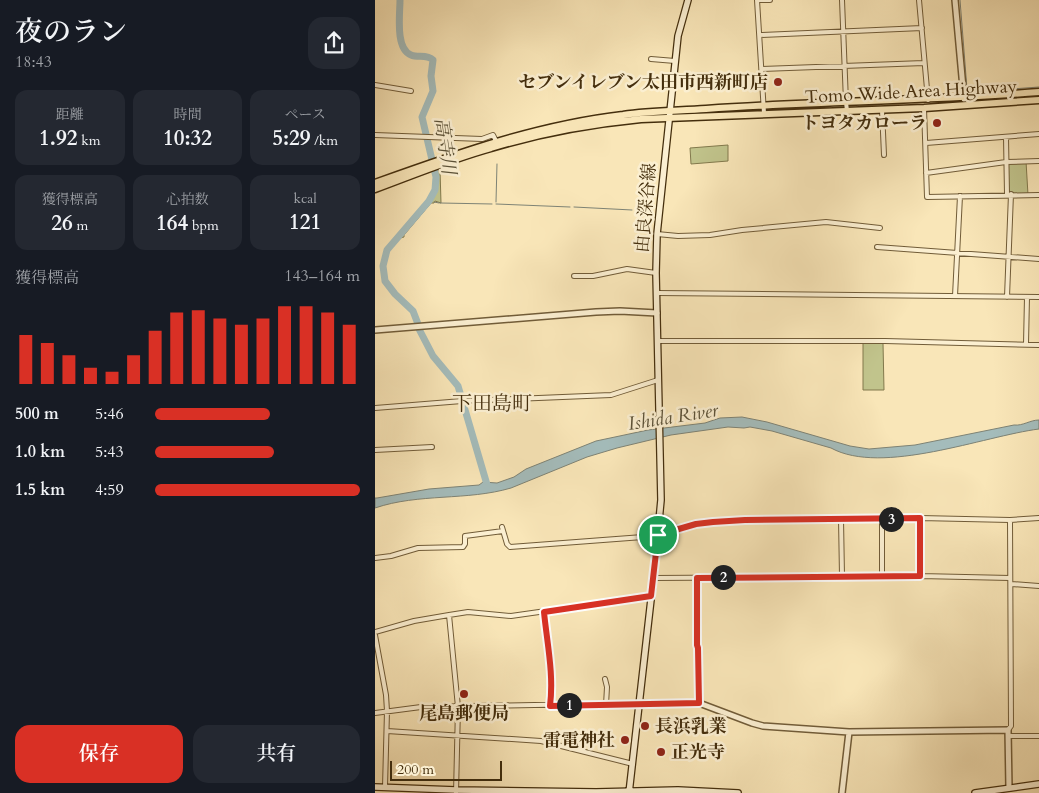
<!DOCTYPE html>
<html lang="ja">
<head>
<meta charset="utf-8">
<style>
	:root { --surface:#171b24; --page:#242831; --text:#f1f3f6; --muted:#9ea1a6; --accent:#d93025 }
	body { margin:0; font-family:Cardo,"Noto Serif JP",serif; background:var(--page); color:var(--text); height:100vh; display:flex; flex-direction:column; font-size:19px; white-space:nowrap }
	* { box-sizing:border-box; margin:0 }
	p { font-size:16px; color:var(--muted) }
	.icon { flex:none; width:28px; height:28px; fill:none; stroke:currentColor; stroke-width:2; stroke-linecap:round; stroke-linejoin:round }
	.map { position:relative; flex:1; overflow:hidden }
	.sheet { display:flex; flex-direction:column; background:var(--surface); width:375px }
	.sheet>* { flex:none }
	.scale { position:absolute; left:15px; bottom:12px; width:112px; box-sizing:border-box; padding-left:5px; border:2px solid #442e0d; border-top:0; font-size:14px; line-height:18px; white-space:nowrap; color:#442e0d; -webkit-text-stroke:4px #fbefd1; paint-order:stroke }
	.pin { position:absolute; display:grid; place-items:center; width:42px; height:42px; color:#fff; margin:-21px; border:2px solid #fff; border-radius:50%; box-shadow:0 1px 5px #0007 }
	.km { position:absolute; width:25px; height:25px; margin:-12px; border-radius:50%; background:#222; color:#fff; font-size:14px; line-height:25px; text-align:center }
	.round { display:grid; place-items:center; flex:none; width:52px; height:52px; border-radius:15px; background:var(--page) }
	.overview { display:flex; align-items:center; justify-content:space-between; height:85px; padding:0 15px }
	h1 { font-size:28px; font-weight:600; line-height:38px }
	.stats { display:grid; grid-template-columns:repeat(3,1fr); gap:8px; height:85px; padding:5px 15px }
	.stats div { display:grid; align-content:center; border-radius:12px; background:var(--page); text-align:center }
	.stats b { font-size:21px; font-weight:600 }
	.stats small { font-size:14px; font-weight:400 }
	.stats p { font-size:14px }
	.chart { height:140px; padding:10px 15px }
	.chart p { display:flex; justify-content:space-between }
	.chart svg { width:100%; height:90px; margin-top:5px; stroke:var(--accent); stroke-width:6 }
	.primary-button { display:flex; gap:10px; margin-top:auto; padding:10px 15px }
	.primary-button a { flex:1; height:58px; border-radius:15px; background:var(--accent); color:#fff; font-size:20px; font-weight:600; line-height:58px; text-align:center }
	.primary-button a+a { background:var(--page); color:var(--text) }
	ul { padding:0 15px; list-style:none; font-size:16px }
	li { display:grid; grid-template-columns:80px 60px 1fr; align-items:center; height:38px }
	li i { height:12px; border-radius:6px; background:var(--accent) }
	main { display:flex; flex:1; min-height:0 }
	.map>svg:first-child { display:block }
</style>
</head>
<body>
<main>
<section class="sheet">
<div class="overview"><div><h1>夜のラン</h1><p>18:43</p></div><a class="round"><svg class="icon" aria-label="share" viewBox="0 0 24 24"><path d="M12 15V3M7 8l5-5 5 5M5 13v7h14v-7"/></svg></a></div>
<div class="stats">
<div><p>距離</p><b>1.92<small> km</small></b></div>
<div><p>時間</p><b>10:32</b></div>
<div><p>ペース</p><b>5:29<small> /km</small></b></div>
</div>
<div class="stats">
<div><p>獲得標高</p><b>26<small> m</small></b></div>
<div><p>心拍数</p><b>164<small> bpm</small></b></div>
<div><p>kcal</p><b>121</b></div>
</div>
<div class="chart"><p><span>獲得標高</span>143–164 m</p>
<svg viewBox="0 0 160 44" preserveAspectRatio="none"><path d="M5 44V20M15 44V24M25 44V30M35 44V36M45 44V38M55 44V30M65 44V18M75 44V9M85 44V8M95 44V12M105 44V15M115 44V12M125 44V6M135 44V6M145 44V9M155 44V15"/></svg>
</div>
<ul>
<li><b>500 m</b>5:46<i style="width:56%"></i></li>
<li><b>1.0 km</b>5:43<i style="width:58%"></i></li>
<li><b>1.5 km</b>4:59<i style="width:100%"></i></li>
</ul>
<div class="primary-button"><a>保存</a><a>共有</a></div>
</section>
<div class="map">
<svg width="664" height="793" viewBox="0 0 664 793">
	<rect width="100%" height="100%" fill="#f9e6b8"/>
	<filter id="stains"><feTurbulence type="fractalNoise" baseFrequency=".004" numOctaves="4"/><feColorMatrix values="0 0 0 0 .2 0 0 0 0 .09 0 0 0 0 .02 0 0 0 .5 -.17"/></filter>
	<radialGradient id="worn" r=".72"><stop offset=".6" stop-color="#630" stop-opacity="0"/><stop offset="1" stop-color="#630" stop-opacity=".3"/></radialGradient>
	<!-- green -->
	<path fill="#c1c48c" stroke="#82794c" d="M353,145v16l-37,3 -1,-16z
		M651,161l2,34 -21,-1 -1,-32z
		M65,170l1,33 -6,-2 -1,2h-3l-27,32v2l-4,1c15,-19 42,-40 36,-66z
		M488,343h20l1,47h-21z"/>
	<!-- water -->
	<path fill="#a4bcbb" stroke="#7e8375" d="M367,417l25,5 83,24 19,3 46,-4 99,-20c9,1 16,-5 25,-5v9c-55,7 -157,47 -208,19l-59,-17 -22,-4 -6,1 -16,-1 -57,8 -54,13 -30,9 -76,31c-44,13 -92,5 -136,20v-10h2l52,-9 50,-4 4,-3 14,1 17,-6 12,-8 70,-28 52,-11 57,-7 15,-5z"/>
	<g fill="none" stroke-linecap="round" stroke-linejoin="round">
		<!-- stream -->
		<path stroke="#7e8375" stroke-width="1" d="M585,0l7,89 4,3 68,-5
			M59,202l5,1
			M121,202l1,-38
			M65,203l52,1
			M121,204l74,3
			M199,207l58,3"/>
		<!-- river -->
		<path stroke="#a4bcbb" stroke-width="7" d="M25,0c0,14 -5,49 11,55 7,3 16,-1 22,5l-2,16 2,15 -11,26 14,60 -1,13 -6,11 -42,49 -4,16 2,15 10,13 18,17 5,13
			M44,329l14,27 25,30 30,102"/>
		<!-- minor casing -->
		<g stroke="#715c38" stroke-width="6">
			<path id="minor" d="M382,0l7,113
				M382,0h13
				M467,0l4,102 1,9
				M544,0l9,100
				M385,35l162,-7
				M276,59l24,2
				M387,69l162,-6
				M0,85l36,6
				M549,108l3,89 112,-2
				M507,110l2,45
				M0,135l107,4 11,-4 3,6
				M631,137l1,57
				M551,143l113,-9
				M551,173l80,-11 33,-1
				M282,234l21,2 32,-1 32,-5 84,-8 54,6
				M502,247l162,12
				M199,276h19l34,-7 29,4
				M282,293l382,4
				M580,296l5,-100
				M632,297l4,-103
				M283,341h227l154,4
				M651,344l1,-47
				M0,408l87,-7 149,-6 47,-15
				M0,450l57,-3
				M545,518v58
				M466,519l1,57
				M507,519v57
				M127,527l5,17 3,3 146,-11 40,-13 49,-3 175,-2 90,2 29,-2
				M0,558l16,-2 27,-8 45,-1 2,-3v-8l38,-5
				M279,578l266,-2 90,2
				M322,578v67l1,3 1,55
				M636,584l28,2
				M169,612c3,31 10,62 6,94
				M74,615l9,92 -2,86
				M0,632l39,-11 35,-6 19,-3 43,4 140,-20
				M0,635l11,60 1,16 -2,76
				M230,679l2,8 -1,18
				M0,713l46,-6 219,-4
				M633,730l3,-4 -1,-206
				M12,731l154,10 92,23
				M633,736h31"/>
		</g>
		<!-- tertiary casing -->
		<g stroke="#715c38" stroke-width="8">
			<path id="tertiary" d="M580,0l9,99
				M0,330l221,-18 24,-1 37,2
				M265,703h59l53,20 11,3 86,6 159,-2 1,58
				M467,793l7,-61"/>
		</g>
		<!-- secondary casing -->
		<g stroke="#442e0d" stroke-width="8">
			<path id="secondary" d="M0,787l81,3 140,2 82,-2 60,3
				M254,793l25,-220 7,-73 -5,-227 1,-39 21,-198 10,-36
				M600,793l64,-9"/>
		</g>
		<!-- trunk casing -->
		<g stroke="#442e0d" stroke-width="9">
			<path id="trunk" d="M0,183c81,-29 162,-58 248,-68 27,-4 55,-4 83,-6 111,-8 222,-8 333,-17
				M0,189c38,-14 76,-30 116,-41 49,-15 99,-24 150,-29l283,-11 115,-8"/>
		</g>
		<!-- minor -->
		<use href="#minor" stroke="#fbefd1" stroke-width="4"/>
		<!-- tertiary -->
		<use href="#tertiary" stroke="#fbefd1" stroke-width="5"/>
		<!-- secondary -->
		<use href="#secondary" stroke="#fbefd1" stroke-width="5.5"/>
		<!-- trunk -->
		<use href="#trunk" stroke="#f9e6b8" stroke-width="6"/>
	</g>
	<g fill="none" stroke-linecap="round" stroke-linejoin="round">
		<!-- route casing -->
		<g stroke="#fff" stroke-width="10">
			<path id="route" d="M545,518v58l-223,2v67l1,3 1,55 -149,3c4,-32 -3,-63 -6,-94l107,-16 7,-61 38,-11 17,-2 32,-2z"/>
		</g>
		<!-- route -->
		<use href="#route" stroke="#d93025" stroke-width="6"/>
	</g>
	<!-- markers -->
	<g fill="#8f2418" stroke="#fbefd1" stroke-width="2">
		<circle cx="403" cy="82" r="5"/>
		<circle cx="562" cy="123" r="5"/>
		<circle cx="89" cy="694" r="5"/>
		<circle cx="270" cy="726" r="5"/>
		<circle cx="250" cy="740" r="5"/>
		<circle cx="286" cy="752" r="5"/>
	</g>
	<g text-anchor="middle" dominant-baseline="central" stroke-width="5" stroke-linejoin="round" paint-order="stroke">
		<!-- poi labels -->
		<g font-size="18" font-weight="bold" fill="#442e0d" stroke="#fbefd1" text-anchor="end">
			<text x="393" y="82">セブンイレブン太田市西新町店</text>
			<text x="552" y="123">トヨタカローラ</text>
			<text x="89" y="713" text-anchor="middle">尾島郵便局</text>
			<text x="280" y="726" text-anchor="start">長浜乳業</text>
			<text x="240" y="740">雷電神社</text>
			<text x="296" y="752" text-anchor="start">正光寺</text>
		</g>
		<!-- street labels -->
		<g font-size="18" fill="#442e0d" stroke="#fbefd1">
			<text transform="translate(536 92) rotate(-3)">Tomo Wide Area Highway</text>
			<text transform="translate(271 208) rotate(-85)">由良深谷線</text>
		</g>
		<!-- water labels -->
		<g font-size="19" font-style="italic" fill="#5c5238" stroke="#fbefd1">
			<text transform="translate(70 146) rotate(82)">高寺川</text>
			<text transform="translate(298 417) rotate(-9)">Ishida River</text>
		</g>
		<!-- quarter labels -->
		<g font-size="20" fill="#442e0d" stroke="#fbefd1">
			<text x="117" y="403">下田島町</text>
		</g>
	</g>
	<rect width="100%" height="100%" filter="url(#stains)"/>
	<rect width="100%" height="100%" fill="url(#worn)"/>
</svg>
<div class="scale">200 m</div>
<div class="pin" style="left:283px;top:535px;background:#1e9e55"><svg class="icon" aria-label="arrive" viewBox="0 0 24 24"><path d="M6 21V4h12l-3 4 3 4H6"/></svg></div>
<b class="km" style="left:194px;top:705px">1</b>
<b class="km" style="left:348px;top:577px">2</b>
<b class="km" style="left:516px;top:519px">3</b>
</div>
</main>
</body>
</html>
